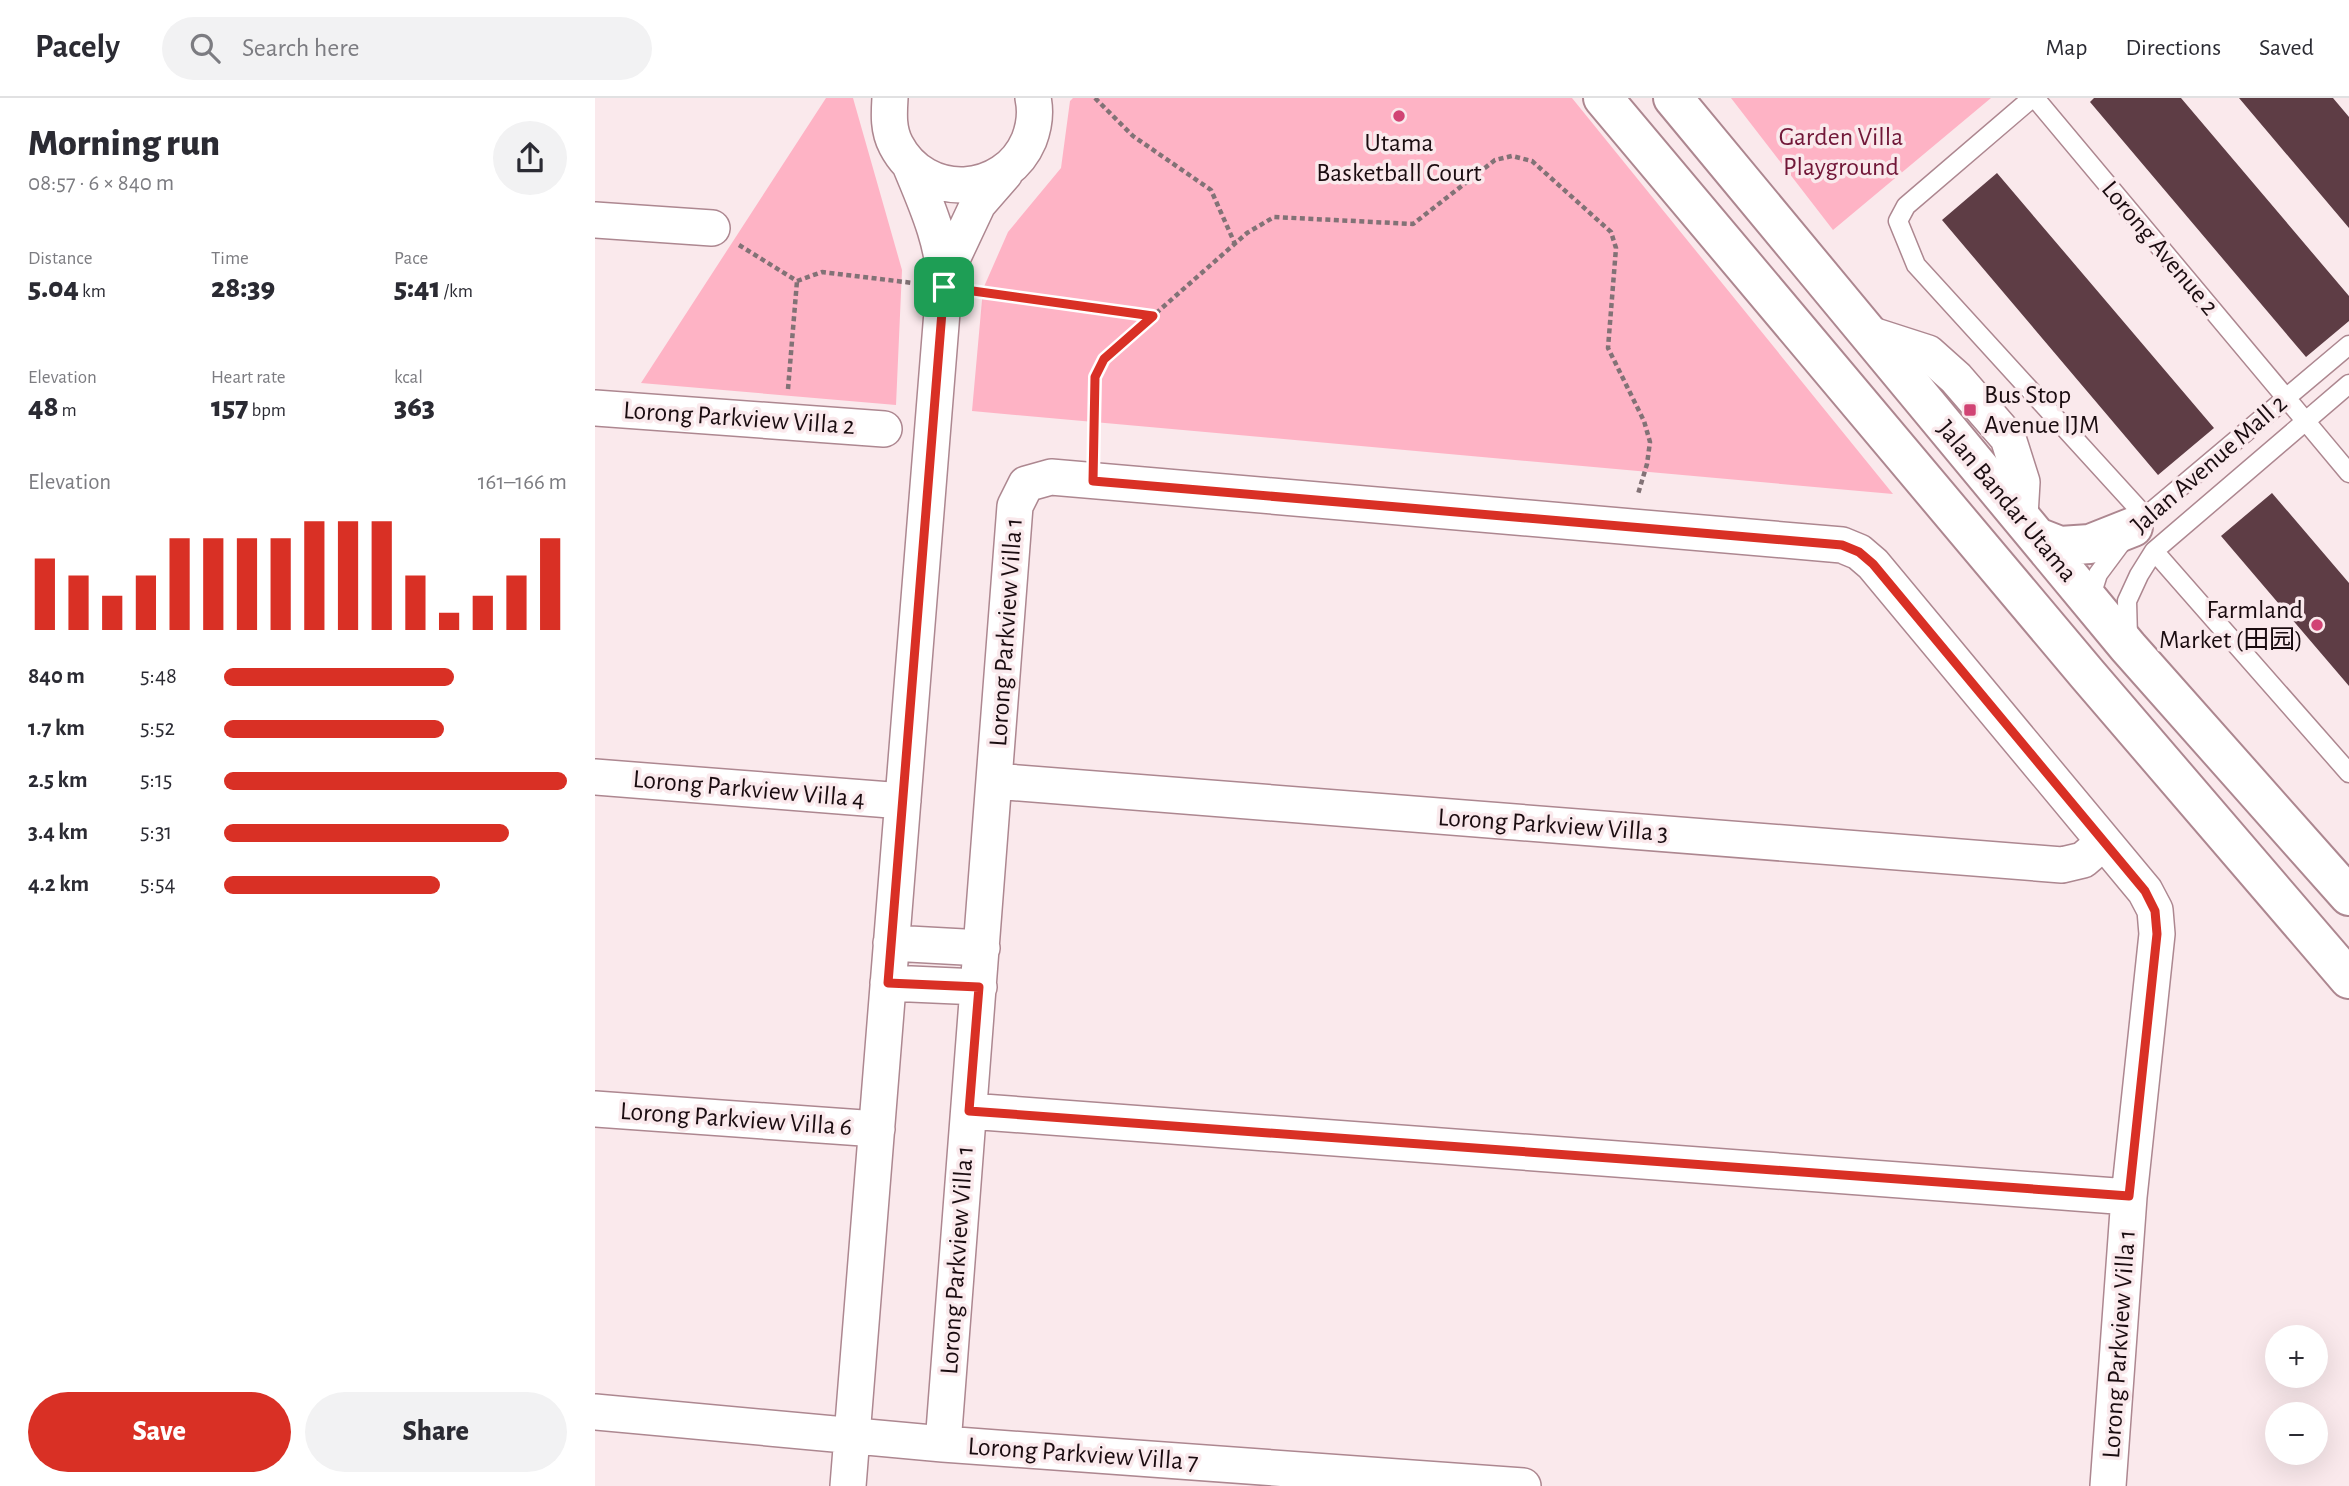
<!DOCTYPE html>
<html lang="en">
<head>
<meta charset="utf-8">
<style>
	:root { --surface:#fff; --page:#f2f2f3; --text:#2b2b33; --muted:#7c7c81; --line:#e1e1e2; --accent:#d93025 }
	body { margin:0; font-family:"Alegreya Sans","Noto Sans SC",sans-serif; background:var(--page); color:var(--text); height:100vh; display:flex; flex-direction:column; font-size:26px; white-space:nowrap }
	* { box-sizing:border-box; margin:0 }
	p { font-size:23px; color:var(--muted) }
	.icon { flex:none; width:38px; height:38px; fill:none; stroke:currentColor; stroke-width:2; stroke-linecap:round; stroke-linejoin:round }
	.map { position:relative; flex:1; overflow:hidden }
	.details { display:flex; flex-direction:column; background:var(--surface); width:595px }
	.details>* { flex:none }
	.buttons { position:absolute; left:1670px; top:1227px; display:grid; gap:14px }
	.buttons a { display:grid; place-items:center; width:63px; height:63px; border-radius:50%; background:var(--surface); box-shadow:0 7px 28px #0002; font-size:35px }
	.pin { position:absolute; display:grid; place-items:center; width:60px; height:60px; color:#fff; margin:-30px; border-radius:14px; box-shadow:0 4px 10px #0006 }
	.round { display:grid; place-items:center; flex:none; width:74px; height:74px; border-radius:37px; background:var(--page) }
	.head { display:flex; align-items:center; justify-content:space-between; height:119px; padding:0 28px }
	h1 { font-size:38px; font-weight:800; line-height:52px }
	.stats { display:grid; grid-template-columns:repeat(3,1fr); gap:10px; height:119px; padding:7px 28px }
	.stats div { display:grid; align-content:center }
	.stats b { font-size:30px; font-weight:800 }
	.stats small { font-size:19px; font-weight:400 }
	.stats p { font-size:19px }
	.chart { height:196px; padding:14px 28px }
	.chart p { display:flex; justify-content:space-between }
	.chart svg { width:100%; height:126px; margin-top:7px; stroke:var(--accent); stroke-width:6 }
	.action { display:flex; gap:14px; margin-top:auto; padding:14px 28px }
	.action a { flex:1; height:80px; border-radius:42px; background:var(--accent); color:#fff; font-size:28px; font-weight:800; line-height:80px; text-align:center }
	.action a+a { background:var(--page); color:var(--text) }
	ul { padding:0 28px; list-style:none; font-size:23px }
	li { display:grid; grid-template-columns:112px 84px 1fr; align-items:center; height:52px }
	li i { height:18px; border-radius:9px; background:var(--accent) }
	header { display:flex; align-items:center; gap:42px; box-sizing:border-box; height:98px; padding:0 35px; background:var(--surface); border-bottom:2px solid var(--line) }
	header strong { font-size:33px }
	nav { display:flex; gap:38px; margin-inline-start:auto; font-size:24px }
	.search { width:490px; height:63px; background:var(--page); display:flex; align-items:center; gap:18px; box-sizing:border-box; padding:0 24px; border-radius:38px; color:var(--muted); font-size:26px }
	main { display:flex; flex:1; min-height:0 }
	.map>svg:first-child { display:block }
</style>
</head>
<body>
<header>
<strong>Pacely</strong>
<div class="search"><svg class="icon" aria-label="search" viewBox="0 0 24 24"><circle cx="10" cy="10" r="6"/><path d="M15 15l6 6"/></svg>Search here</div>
<nav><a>Map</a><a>Directions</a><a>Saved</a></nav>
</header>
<main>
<section class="details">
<div class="head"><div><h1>Morning run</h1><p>08:57 · 6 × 840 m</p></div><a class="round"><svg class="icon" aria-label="share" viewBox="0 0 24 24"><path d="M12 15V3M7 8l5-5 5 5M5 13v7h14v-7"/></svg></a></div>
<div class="stats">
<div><p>Distance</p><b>5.04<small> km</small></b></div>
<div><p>Time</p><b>28:39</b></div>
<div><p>Pace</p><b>5:41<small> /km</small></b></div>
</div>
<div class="stats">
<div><p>Elevation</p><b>48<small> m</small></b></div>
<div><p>Heart rate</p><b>157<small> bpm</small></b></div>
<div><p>kcal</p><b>363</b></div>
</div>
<div class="chart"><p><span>Elevation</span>161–166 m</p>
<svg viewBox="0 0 160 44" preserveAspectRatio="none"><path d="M5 44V19M15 44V25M25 44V32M35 44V25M45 44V12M55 44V12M65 44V12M75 44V12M85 44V6M95 44V6M105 44V6M115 44V25M125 44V38M135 44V32M145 44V25M155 44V12"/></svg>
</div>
<ul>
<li><b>840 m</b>5:48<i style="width:67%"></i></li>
<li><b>1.7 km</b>5:52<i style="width:64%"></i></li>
<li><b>2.5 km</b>5:15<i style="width:100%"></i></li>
<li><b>3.4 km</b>5:31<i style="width:83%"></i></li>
<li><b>4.2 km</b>5:54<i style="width:63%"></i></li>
</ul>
<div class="action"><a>Save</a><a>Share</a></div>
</section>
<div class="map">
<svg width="1754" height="1388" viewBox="0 0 1754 1388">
	<rect width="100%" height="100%" fill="#fae9ec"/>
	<!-- green -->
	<path fill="#feb3c5" d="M231,0h27l49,172 -6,135 -255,-22z
		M478,0h499l321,396 -921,-83 11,-122 25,-57 53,-64 9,-67z
		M1136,0h260l-158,132z"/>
	<!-- building -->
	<path fill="#5e3d45" d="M1499,0h87l168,198v25l-43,36 -216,-255z
		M1644,0h94l16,19v111z
		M1402,75l217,255 -56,47 -216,-255z
		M1677,395l77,90v103l-128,-150z"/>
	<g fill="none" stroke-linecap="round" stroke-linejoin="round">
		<!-- lane casing -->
		<g stroke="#ad8790" stroke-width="21">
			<path id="lane" d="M1437,0l-126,108 -8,15 18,44 229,251
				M1440,0l314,375
				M1559,453l195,222
				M1495,501l8,-25 35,-47 216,-182
				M1533,540l-1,-37 12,-26 15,-24 195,-167"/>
		</g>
		<!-- street casing -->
		<g stroke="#ad8790" stroke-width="38">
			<path id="street" d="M295,0c-1,16 -2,32 6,47 29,56 109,52 133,-5 5,-13 7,-28 4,-42
				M0,122l117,8
				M350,176l33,-70 27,-31
				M1274,236l59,19 28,25 52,60 14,44 -2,34
				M0,310l289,21
				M0,679l308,24
				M399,683l1068,84 21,-5 21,-18
				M296,845l91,5
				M293,885l91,4
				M0,1011l282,20
				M374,1013l1160,86
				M0,1314l348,32 580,42
				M348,1346l72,-938 11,-22 25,-7 791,68 17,7 14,12 272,327 10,19 2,24 -28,263 -21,289
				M253,1388l96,-1199c2,-40 -19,-86 -34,-122"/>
		</g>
		<!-- secondary casing -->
		<g stroke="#ad8790" stroke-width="42">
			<path id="secondary" d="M1008,0l485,577 261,304
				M1078,0l455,549 221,249
				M1442,439l23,9 30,-2 43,-17"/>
		</g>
		<!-- path -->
		<path stroke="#827276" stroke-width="4.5" stroke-dasharray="5 3.5" stroke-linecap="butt" d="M500,0l38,38 78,54 24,54
			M144,147l58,36
			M202,183l25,-9 91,11
			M382,193l175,25
			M193,291l9,-108
			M499,351l1,-72 9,-18 143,-126 27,-16 139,7 82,-64 17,-4 20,5 79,71 5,16 -8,100 36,73 6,21 -3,22 -9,30"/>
		<!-- lane -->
		<use href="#lane" stroke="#fff" stroke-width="18"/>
		<!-- street -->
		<use href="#street" stroke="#fff" stroke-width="35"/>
		<!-- secondary -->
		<use href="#secondary" stroke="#fff" stroke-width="38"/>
	</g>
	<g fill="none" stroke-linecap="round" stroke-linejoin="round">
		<!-- route casing -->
		<g stroke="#fff" stroke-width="14">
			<path id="route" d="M349,189l209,29 -49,43 -9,18 -2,104 749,64 17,7 14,12 272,327 10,20 2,23 -28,262 -1160,-85 10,-124 -91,-4z"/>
		</g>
		<!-- route -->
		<use href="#route" stroke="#d93025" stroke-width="9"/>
	</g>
	<!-- markers -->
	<g fill="#d14474" stroke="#fae9ec" stroke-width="2.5">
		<circle cx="804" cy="18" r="7"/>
		<rect x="1368" y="305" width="14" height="14" rx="3.5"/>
		<circle cx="1722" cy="527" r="7"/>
	</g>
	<g text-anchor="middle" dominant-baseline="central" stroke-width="7" stroke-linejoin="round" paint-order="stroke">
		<!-- park labels -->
		<g font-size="26" fill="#711738" stroke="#fae9ec">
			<text x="1246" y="39">Garden Villa<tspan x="1246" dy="30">Playground</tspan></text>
		</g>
		<!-- poi labels -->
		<g font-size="26" fill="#1a0c10" stroke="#fae9ec">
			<text x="804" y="45">Utama<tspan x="804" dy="30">Basketball Court</tspan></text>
			<text x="1389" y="297" text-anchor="start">Bus Stop<tspan x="1389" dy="30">Avenue IJM</tspan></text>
			<text x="1708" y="512" text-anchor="end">Farmland<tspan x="1708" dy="30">Market (田园)</tspan></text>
		</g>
		<!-- street labels -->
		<g font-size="26" fill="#1a0c10" stroke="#fae9ec">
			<text transform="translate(1565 150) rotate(50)">Lorong Avenue 2</text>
			<text transform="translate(144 320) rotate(4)">Lorong Parkview Villa 2</text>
			<text transform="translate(1614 366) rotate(-41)">Jalan Avenue Mall 2</text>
			<text transform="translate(1412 403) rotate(50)">Jalan Bandar Utama</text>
			<text transform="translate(411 534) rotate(-86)">Lorong Parkview Villa 1</text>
			<text transform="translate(154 691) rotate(5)">Lorong Parkview Villa 4</text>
			<text transform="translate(958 727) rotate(4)">Lorong Parkview Villa 3</text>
			<text transform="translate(141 1021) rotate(4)">Lorong Parkview Villa 6</text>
			<text transform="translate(362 1162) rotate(-86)">Lorong Parkview Villa 1</text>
			<text transform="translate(1524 1246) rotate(-86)">Lorong Parkview Villa 1</text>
			<text transform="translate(488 1356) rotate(4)">Lorong Parkview Villa 7</text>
		</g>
	</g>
</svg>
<div class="buttons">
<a>+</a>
<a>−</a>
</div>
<div class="pin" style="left:349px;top:189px;background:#1e9e55"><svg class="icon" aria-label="arrive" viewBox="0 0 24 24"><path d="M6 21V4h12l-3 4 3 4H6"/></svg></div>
</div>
</main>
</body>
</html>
